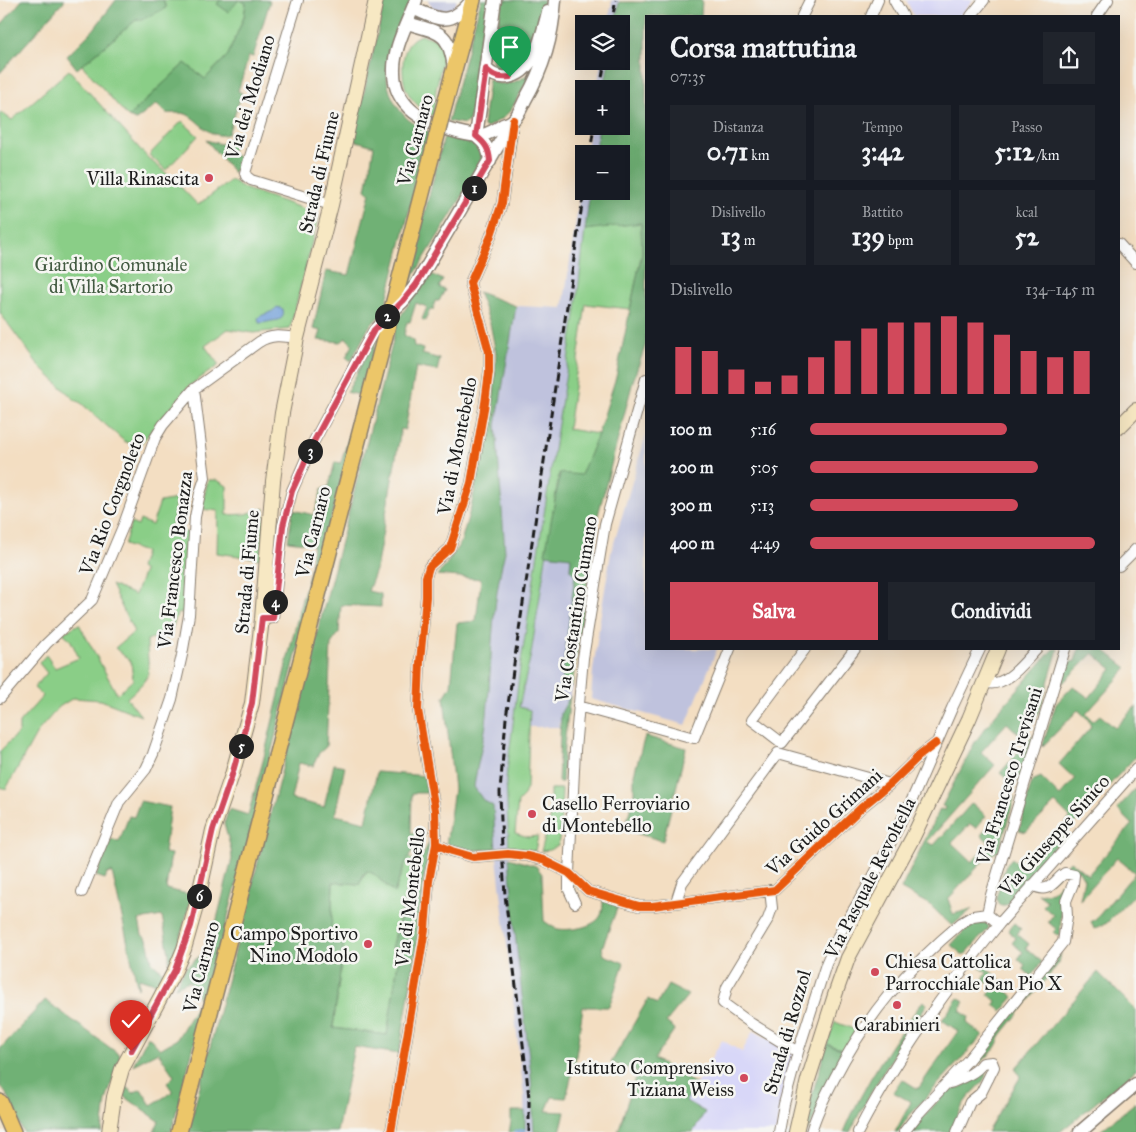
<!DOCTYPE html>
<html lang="it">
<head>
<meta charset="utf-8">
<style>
	:root { --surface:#171b24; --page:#20242c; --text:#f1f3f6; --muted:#9ea1a6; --accent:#d1495b }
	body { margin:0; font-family:"IM FELL Great Primer",serif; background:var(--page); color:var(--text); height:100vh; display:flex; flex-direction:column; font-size:19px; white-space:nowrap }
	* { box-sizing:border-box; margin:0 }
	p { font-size:16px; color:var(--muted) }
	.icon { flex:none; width:28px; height:28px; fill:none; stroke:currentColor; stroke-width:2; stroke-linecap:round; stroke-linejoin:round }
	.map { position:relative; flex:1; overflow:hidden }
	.side { position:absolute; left:645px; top:15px; width:475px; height:635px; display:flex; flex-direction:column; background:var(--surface); border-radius:0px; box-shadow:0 5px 20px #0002 }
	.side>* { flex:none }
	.fabs { position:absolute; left:575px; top:15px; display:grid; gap:10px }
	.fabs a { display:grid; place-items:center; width:55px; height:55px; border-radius:0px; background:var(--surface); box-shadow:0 5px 20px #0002; font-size:25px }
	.pin { position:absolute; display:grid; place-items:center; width:42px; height:42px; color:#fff; margin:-51px -21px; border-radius:50% 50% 50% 0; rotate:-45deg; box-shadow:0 0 5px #0007 }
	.pin .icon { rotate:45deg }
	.km { position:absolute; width:25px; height:25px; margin:-12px; border-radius:50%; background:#222; color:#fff; font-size:14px; line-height:25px; text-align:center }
	.round { display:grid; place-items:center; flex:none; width:52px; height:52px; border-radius:0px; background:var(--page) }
	.summary { display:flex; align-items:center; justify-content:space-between; height:85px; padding:0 25px }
	h1 { font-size:28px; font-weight:800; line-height:38px }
	.metrics { display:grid; grid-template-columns:repeat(3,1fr); gap:8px; height:85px; padding:5px 25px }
	.metrics div { display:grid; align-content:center; border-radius:0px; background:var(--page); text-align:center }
	.metrics b { font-size:25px; font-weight:800 }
	.metrics small { font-size:14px; font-weight:400 }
	.metrics p { font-size:14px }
	.chart { height:140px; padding:10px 25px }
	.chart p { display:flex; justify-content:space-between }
	.chart svg { width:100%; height:90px; margin-top:5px; stroke:var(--accent); stroke-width:6 }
	.action { display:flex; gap:10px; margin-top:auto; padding:10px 25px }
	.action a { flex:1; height:58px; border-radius:0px; background:var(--accent); color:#fff; font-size:20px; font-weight:800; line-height:58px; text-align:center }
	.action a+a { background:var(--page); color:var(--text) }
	ul { padding:0 25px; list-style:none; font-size:16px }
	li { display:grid; grid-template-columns:80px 60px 1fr; align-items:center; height:38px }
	li i { height:12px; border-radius:6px; background:var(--accent) }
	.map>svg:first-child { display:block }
</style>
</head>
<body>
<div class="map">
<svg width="1136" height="1132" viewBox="0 0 1136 1132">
	<rect width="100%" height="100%" fill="#f6f6f2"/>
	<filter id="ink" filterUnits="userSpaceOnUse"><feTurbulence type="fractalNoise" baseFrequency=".02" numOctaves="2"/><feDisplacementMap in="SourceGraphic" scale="10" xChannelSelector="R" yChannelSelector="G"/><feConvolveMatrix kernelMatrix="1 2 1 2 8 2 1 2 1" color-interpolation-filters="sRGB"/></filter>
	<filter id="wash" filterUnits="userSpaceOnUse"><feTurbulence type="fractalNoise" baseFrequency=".0096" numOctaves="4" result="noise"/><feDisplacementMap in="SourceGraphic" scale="20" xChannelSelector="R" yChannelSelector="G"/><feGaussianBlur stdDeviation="1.12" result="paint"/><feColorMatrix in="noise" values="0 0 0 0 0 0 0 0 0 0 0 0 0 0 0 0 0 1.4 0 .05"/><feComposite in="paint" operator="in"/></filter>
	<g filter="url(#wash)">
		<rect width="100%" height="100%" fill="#f3dec2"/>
		<!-- built -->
		<path fill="#d8d7f8" d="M906,0h67l-13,16h-46z
			M753,1031l42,21 -19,80h-83l11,-20 -18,-11 36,-61 20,12z"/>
		<!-- industrial -->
		<path fill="#bfc2dd" d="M428,0h29l-2,7 -6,5 -16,-3z
			M612,0h7l-4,24h-7z
			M601,61h8l-5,28h-7z
			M590,126h9l-4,28h-9z
			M584,166v25h6l-14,118 -56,359 -11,181 22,226 3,57h-9l-1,-36 -28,-247 -13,-49 -9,-13 3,-24 6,-20 12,-136 5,-38 5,-17 -9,-127 20,-119 47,2z
			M646,435v214h71l-31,76 -95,-26 2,-29 8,-57 10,-60z
			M545,554l26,3 4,18 -13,102 3,7 7,2 -2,10 -9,17 -2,14h-29v-17l-11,-3 12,-53z"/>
		<!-- green -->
		<path fill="#8ace87" stroke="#537552" d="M163,0h57l-2,4 21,-4 7,3 -2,14 -16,38 -23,24 -20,-16 -57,54 -46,-52 54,-45h5l25,-13z
			M423,35l12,4 5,4 3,6v7l-7,34 -3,26c-11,-6 -22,-15 -27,-27 -5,-13 -5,-40 6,-49 3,-3 7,-4 11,-5z
			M69,70l79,88 24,20 26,27 33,-25 15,9 73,25 -29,115 -37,4 -25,-4 -23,17 14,19 -30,21 -51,61 -14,-6 -43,-38 -6,-3 -35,-33 -40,-54v-201l12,8z
			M182,121l16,15 -32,34 -17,-15z
			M641,222l1,31 -12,56 -44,-5 -18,125 30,5 -17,42 -22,-3 -28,181 -12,53 11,3 -3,78 -4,9 -5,5 -3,31 13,4 10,-1 -3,15 -26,-2 -3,-70 14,-111 56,-359 9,-79z
			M208,480h9l10,6v29l19,-1 19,-6 -4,51 -44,-6 1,-42 -17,-2z
			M177,499l-6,30 19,4 -6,80 -7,1 -8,25 -9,-3 -13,4c0,37 10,31 -20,58l14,18 -40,-16 -28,-2 -14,9 -21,24 -32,58 -6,-2v-36l19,-19v-9l24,-27 -9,-8 13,-15 -8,-10 7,-8 9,13 24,-10 -9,-19 -7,-6 16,-9 38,70 16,-14 -2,-18 -16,-14 19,-16 -23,-47 24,10 9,-24 -4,-3 5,-16 -21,-7 7,-22 7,3 2,-6 12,5 8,-23z
			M550,789h12l-2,45 -2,11 -8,5 -9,1 9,-31z
			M408,857l11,7c-14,26 -20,55 -27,83l8,2 -13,86 -54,-7 11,-88 -13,-4 2,-54 26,2 8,-13 7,3 20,19z
			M835,1022l21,8 -12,20 -17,-6z"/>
		<!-- forest -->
		<path fill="#6fb174" stroke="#466648" d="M22,0h43l-65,73v-47z
			M116,0h47l3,8 -25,12h-5l-59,49 -10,-13 27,-27z
			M220,0h45l5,1 -17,56 -4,-1 -11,35 4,2 -14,41c-19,6 -27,-13 -42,-20 -5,-2 -14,0 -20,-1l-9,-9 -21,16 -8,-3 57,-54 20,16 23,-24 16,-38 2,-14 -7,-3 -11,12 -11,-8z
			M385,0h26c-13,32 -35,65 -18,99 4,8 10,16 16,21 6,5 14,8 20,12l-45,180 -15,15 -18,34 -5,-4 7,-12 -7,-7 -5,4 -23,-2 3,-9 -8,-2 13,-58 23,4 21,-82 -4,-3 8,-44 -21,-6z
			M481,0h8c-4,41 -10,81 -20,121l-5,3 -16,-3z
			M502,0h42l-5,23 -17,40 -4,6 -18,4 -7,-5 -1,-5z
			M650,0h52l-1,16h-55v328l-13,37 -36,138 -25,167 -7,-2 -3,-7 13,-102 -5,-5 1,-13 -26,-3 15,-81 21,2 17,-41 18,-57 26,-124 -1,-30 -56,7 5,-39h31v-37h-26l4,-28h22v-37h-17l5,-28h12v-37h-6l4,-22h23z
			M534,69l-23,41 -8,8 -17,10 -3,-3 6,-46c15,11 34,1 45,-10z
			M444,137l31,6 8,7 1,11 -79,129z
			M229,139l6,2 -4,13 8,3 -5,16 -28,-33 15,4z
			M429,273l14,7 -4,7 6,3 -6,11h-4l-2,9h-3l-5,11 -3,-2 5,-12 -11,-4 -6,19h-3l-3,13 9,5 1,6 9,3 -1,5 18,5 -3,12 -21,-4 -11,63 -4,-1 -25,141 -8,21 13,3v13l-40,-2 -2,28 -8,11 -5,103 -7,6 -6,13 -14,-3 -8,36 33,8 10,-43 11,2 -10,49 31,7 11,-50 50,4 1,17h-16l-1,40 15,1c-18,17 -24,37 -32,59l-20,-19 -7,-3 -3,3 -5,10 -26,-2 -2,54 13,4 -11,88 54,7 13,-86 -8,-1 21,-74 16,-31 3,-2 -9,42 -3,46 -21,125 -45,-7 -17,85h-149l204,-787 4,-22z
			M478,292l38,14 -20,119 9,127c-14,53 -13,109 -18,163 -2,24 -10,47 -13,72l9,13 10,6 3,43 -22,1 -28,-5 8,-56 -10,-92 7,-11 6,-63 19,-2 5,-42 -44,-4 7,-7 17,-26 11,-39 22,-109 2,-40 -6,-31z
			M378,334l-110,431 -97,367h-17l5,-11 -35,-25 3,-9 6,6 8,-4 10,16 22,-13 -6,-9 7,-7 -16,-24 -25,13 15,-29 12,13 17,-10 23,-39 -11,-19 -14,6 10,-19 21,-17 6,-12 20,-80 -1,-10 -7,-25 5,-15 19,6 15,-54 39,-162 8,-27 3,-28 -25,-3 5,-31 21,5 8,-26 7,-3 6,-24 6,1 15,-51 3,-17 -12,-3z
			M1053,649h5l-19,64 -19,22 -13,-12 -26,29 14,13 -68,77 7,3 38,-42 14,13 -10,12 -6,-4 -18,19 20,19 18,-19 -9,-8 34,-39 -16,55 -11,5 -40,43 5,15 19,-5 -20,17 -22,-21 -29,-16 39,-80 4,1 1,-3 -3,-1 33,-64 21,-28z
			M1079,649h24l24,19 -41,46 7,7 7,-6 15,13 21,-22v50l-66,72 -64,77h-7l-3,-7 10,-33 6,-7 13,12 45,-52 -15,-15 -29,29 -7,-2 13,-49 9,-4 19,19 15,-17 -16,-15 32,-37 -3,-8 -10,-9 -36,37 14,-43 17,-18 16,12 23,-29 -19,-16 -32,32 7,-22 7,-2z
			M570,696l-6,50 -2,36h-4l3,-69z
			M1034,734l-12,41 -8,10 -14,-12z
			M645,736l41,12 -23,93 -38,-11 9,-37v-19z
			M1136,788v105l-29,30 -13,6 -3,-8 4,-1 40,-47 -18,-15 -37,42 4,-21 -5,-8 -11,-4 -19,16 21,-22 18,14 44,-51 -15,-15z
			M140,801l30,6 -6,46 7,1 -5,35 26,6 -9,33 -14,39v-13l-7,-38 -23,4 3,15 5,4 5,23 13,12 -5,11 -21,-7 -1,11 -26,-117 -5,2 -2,5 -9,-3 15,-37 8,3 10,-26 5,1z
			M509,858l27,8 6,8 2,47c5,3 9,7 14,8 13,2 41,-2 44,-17 1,-4 1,-9 1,-12l15,6 -16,42 2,7 20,8 -15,44h-26l-8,55 -9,36 -14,-1 -6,14 19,1 -5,20h-26l-3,-57 -16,-142z
			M1067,881l-5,16 -2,40 -7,-5 3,-3 -8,-7 5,-7 -10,-9 4,-5 -9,-7 14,-2 9,-9z
			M979,923h8l2,5 -25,28 -13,-11 13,-14z
			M1014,923l7,6 -4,5 12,10 -3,4 16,14 -11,14 -8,-7 2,-4 -7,-6 5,-7 -11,-9 4,-5 -8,-7z
			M1061,953l-2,10 -58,72c-6,19 -18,27 -36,35z
			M985,959l7,6 -4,5 12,9 -3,4 17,14 -12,14 -8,-6 2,-4 -8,-7 6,-6 -11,-9 4,-6 -8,-6z
			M1098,972l38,38v60l-76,62h-73l34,-56 -6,-7z
			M668,985l20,10 -22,27 9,7 -21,30 42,25 -10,17 19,11 -12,20h-75l19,-61 -26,-8 37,-64 9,5z
			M958,998l6,4 -4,9 9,6 -2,6 16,12 -74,81 -11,16h-3l16,-30 -18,-10 9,-13 16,10 40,-58 -16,-11z
			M45,1000l75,55 -14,46 -4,31h-79l-14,-34 -9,-13v-36z
			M923,1001l4,3c-27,42 -55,83 -77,128h-6c20,-48 48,-90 79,-131z
			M827,1044l17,6 -36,81 -4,-1 8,-35z
			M984,1070h3c-1,13 -13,20 -20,29 -7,9 -11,23 -16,33h-41l35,-39 20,-8z
			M1136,1102v30h-37z
			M511,1111h14v21h-16l2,-10z"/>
		<!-- water -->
		<path fill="#6f9ed8" stroke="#465d7a" d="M277,307l6,2c2,10 -3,11 -11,12 -5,1 -8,2 -13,2l-1,-5c7,-6 12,-3 19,-11z"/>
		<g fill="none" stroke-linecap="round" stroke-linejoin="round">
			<!-- stream -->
			<path stroke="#6f9ed8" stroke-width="3" d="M515,1132l9,-2"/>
		</g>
	</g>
	<g filter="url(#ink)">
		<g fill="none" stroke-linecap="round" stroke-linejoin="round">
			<!-- minor casing -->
			<g stroke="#887d6f" stroke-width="12">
				<path id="minor" d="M298,0l-53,173 1,3 5,4 80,25
					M894,0l9,16
					M802,16l8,-16
					M871,16l7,-16
					M971,16l13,-16
					M1097,16l11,-16
					M1119,244l17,19
					M1119,566l17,-17
					M262,619l11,-1 10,-92 9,-35 21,-48 49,-92 12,-21 15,-16
					M805,649l-53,71 30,23 73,-94
					M984,682c21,8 40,-20 53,-33
					M0,698l46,-54 46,-44 32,-76 31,-86 8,-13 31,-36 65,-47c12,-8 24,-6 38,-4
					M578,706l116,32 36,-89
					M436,844l16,7 21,6 35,-3 19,2 16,4 26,13 19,18 51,15h13l123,-16 87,-83 28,-23 29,-28 17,-13
					M770,890l2,18 -4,11 -41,68 -4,16 29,21 46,28
					M82,892l37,-90 27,-33 7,-15 19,-55 10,-44 7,-40 6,-98 5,-24 5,-15 -11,-89
					M676,902l6,-19 96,-130 112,31
					M575,903l-6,-13v-17l6,-123 8,-92 22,-134 41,-145
					M987,914l4,-19 74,-246
					M999,924l137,-155
					M950,1083c12,-5 25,-9 33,-20l9,-1 2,5 -13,26 -11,9 -13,30
					M391,1132l34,-203 4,-48 7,-37 -1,-34 -17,-100 2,-48 6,-65v-20l3,-10 21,-19 21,-65 14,-80 4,-31v-20l-19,-69 20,-45 12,-35 11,-79
					M779,1132l5,-28 14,-52 28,-88 12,-28 35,-59 38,-75 41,-94 28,-59
					M811,1132c5,-18 14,-36 23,-53 33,-64 72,-110 127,-156l12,-7 14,-2
					M858,1132c39,-75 88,-143 141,-208l-12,-10
					M904,1132l15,-19 49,-53 95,-118 4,-26 -1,-15 7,-17 1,-9 -9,-2c-12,8 -15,22 -33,12"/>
			</g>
			<!-- tertiary casing -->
			<g stroke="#887d6f" stroke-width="15">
				<path id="tertiary" d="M416,0c-8,22 -23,48 -22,72 0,35 32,52 63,60 8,2 18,5 26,3 7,-2 14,-6 20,-10 3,-1 8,-3 10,-5 5,-4 9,-14 12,-20 19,-33 27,-62 30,-100
					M413,8c26,13 39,18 59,-8
					M407,23c33,10 42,8 47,45
					M486,69c6,6 12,9 21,8 28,-3 35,-42 41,-65
					M490,161c-1,-12 -4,-17 -14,-25l19,-136
					M389,314l14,-13 13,-16 97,-165
					M1080,1132l56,-48"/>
			</g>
			<!-- secondary casing -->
			<g stroke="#887d6f" stroke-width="16">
				<path id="secondary" d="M1119,427l17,-17
					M109,1132l5,-35 8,-28 53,-99 9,-21 13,-46 16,-73 19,-55 20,-72 10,-84 11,-138 9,-68 15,-75 34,-133 45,-205
					M796,1132l12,-52 28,-88 12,-34 65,-121 56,-118 29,-70"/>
			</g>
			<!-- primary casing -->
			<g stroke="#887d6f" stroke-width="18">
				<path id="primary" d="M441,118l32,-118
					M0,1102l13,30
					M179,1132l258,-997"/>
			</g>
			<!-- minor -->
			<use href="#minor" stroke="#fff" stroke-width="10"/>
			<!-- tertiary -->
			<use href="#tertiary" stroke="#fff" stroke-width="12"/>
			<!-- secondary -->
			<use href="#secondary" stroke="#f7e8c3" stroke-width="14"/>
			<!-- primary -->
			<use href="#primary" stroke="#ecc669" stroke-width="15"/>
			<!-- rail -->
			<path stroke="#1c1c1c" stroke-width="3" stroke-dasharray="8 4" stroke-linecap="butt" d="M611,24l5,-24
				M600,89l5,-28
				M590,154l4,-28
				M529,1132v-34l-3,-29 -21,-174 -3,-46 -2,-57 6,-74 78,-527"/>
			<!-- primary-bridge casing -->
			<g stroke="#887d6f" stroke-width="18" stroke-linecap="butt">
				<path id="primary-bridge" d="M437,135l4,-17"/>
			</g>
			<!-- primary-bridge -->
			<use href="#primary-bridge" stroke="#ecc669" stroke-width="15"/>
			<!-- cycleway casing -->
			<g stroke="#f6f6f2" stroke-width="11">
				<path id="cycleway" d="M436,844l16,7 21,6 35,-3 19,2 16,4 26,13 19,18 51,15h13l123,-16 87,-83 28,-23 29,-28 17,-13
					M391,1132l34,-203 4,-48 7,-37 -1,-34 -17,-100 2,-48 6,-65v-20l3,-10 21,-19 21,-65 14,-80 4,-31v-20l-19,-69 20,-45 12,-35 11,-83"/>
			</g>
			<!-- cycleway -->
			<use href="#cycleway" stroke="#e8590c" stroke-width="8"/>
		</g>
	</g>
	<g fill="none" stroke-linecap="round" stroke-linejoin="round" filter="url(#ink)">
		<!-- route casing -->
		<g stroke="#fff" stroke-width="10">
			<path id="route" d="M131,1051l44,-81 16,-44 22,-96 19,-55 20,-72 10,-85h11l10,-92 9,-35 6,-13 15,-35 61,-113 29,-29 13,-16 74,-124c-1,-12 -4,-17 -14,-25l10,-67c7,8 14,9 24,8"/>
		</g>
		<!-- route -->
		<use href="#route" stroke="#d1495b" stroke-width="6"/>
	</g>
	<!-- markers -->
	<g fill="#d1495b" stroke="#f6f6f2" stroke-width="2">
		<circle cx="209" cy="178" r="5"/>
		<circle cx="532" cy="814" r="5"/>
		<circle cx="368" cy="944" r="5"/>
		<circle cx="875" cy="972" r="5"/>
		<circle cx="897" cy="1005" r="5"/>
		<circle cx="744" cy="1078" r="5"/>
	</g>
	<g text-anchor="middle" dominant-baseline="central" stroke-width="5" stroke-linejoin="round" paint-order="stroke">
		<!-- street labels -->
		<g font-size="19" fill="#1c1c1c" stroke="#f6f6f2">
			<text transform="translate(250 97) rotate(-73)">Via dei Modiano</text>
			<text transform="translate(415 140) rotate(-75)">Via Carnaro</text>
			<text transform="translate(319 172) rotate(-77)">Strada di Fiume</text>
			<text transform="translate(457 446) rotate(-79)">Via di Montebello</text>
			<text transform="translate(112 504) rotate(-69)">Via Rio Corgnoleto</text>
			<text transform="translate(313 532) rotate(-76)">Via Carnaro</text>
			<text transform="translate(175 560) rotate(-83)">Via Francesco Bonazza</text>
			<text transform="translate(247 572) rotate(-85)">Strada di Fiume</text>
			<text transform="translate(576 609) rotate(-81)">Via Costantino Cumano</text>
			<text transform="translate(1009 776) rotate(-73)">Via Francesco Trevisani</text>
			<text transform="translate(824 822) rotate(-42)">Via Guido Grimani</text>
			<text transform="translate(1054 835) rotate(-48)">Via Giuseppe Sinico</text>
			<text transform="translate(870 878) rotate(-63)">Via Pasquale Revoltella</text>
			<text transform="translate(410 897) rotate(-83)">Via di Montebello</text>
			<text transform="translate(201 967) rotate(-75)">Via Carnaro</text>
			<text transform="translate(787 1032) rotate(-74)">Strada di Rozzol</text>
		</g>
		<!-- poi labels -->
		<g font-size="19" fill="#1c1c1c" stroke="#f6f6f2" text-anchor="end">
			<text x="199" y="178">Villa Rinascita</text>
			<text x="542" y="803" text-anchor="start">Casello Ferroviario<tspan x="542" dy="22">di Montebello</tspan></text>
			<text x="358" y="933">Campo Sportivo<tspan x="358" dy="22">Nino Modolo</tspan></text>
			<text x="885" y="961" text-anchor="start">Chiesa Cattolica<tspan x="885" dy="22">Parrocchiale San Pio X</tspan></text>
			<text x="897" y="1024" text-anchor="middle">Carabinieri</text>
			<text x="734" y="1067">Istituto Comprensivo<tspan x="734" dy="22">Tiziana Weiss</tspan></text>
		</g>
		<!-- park labels -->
		<g font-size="19" fill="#425a41" stroke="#f6f6f2">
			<text x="111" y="264">Giardino Comunale<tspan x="111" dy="22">di Villa Sartorio</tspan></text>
		</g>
	</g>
</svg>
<div class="fabs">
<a><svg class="icon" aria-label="layers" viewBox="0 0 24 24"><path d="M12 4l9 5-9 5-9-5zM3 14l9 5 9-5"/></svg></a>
<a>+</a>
<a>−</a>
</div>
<div class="pin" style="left:510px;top:77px;background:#1e9e55"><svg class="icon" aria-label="arrive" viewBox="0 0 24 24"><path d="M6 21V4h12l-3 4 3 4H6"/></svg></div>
<div class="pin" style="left:131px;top:1051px;background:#d93025"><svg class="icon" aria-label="check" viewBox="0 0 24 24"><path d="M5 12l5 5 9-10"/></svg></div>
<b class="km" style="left:474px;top:188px">1</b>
<b class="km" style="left:387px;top:316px">2</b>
<b class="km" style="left:310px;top:451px">3</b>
<b class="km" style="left:275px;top:602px">4</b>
<b class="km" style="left:241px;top:746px">5</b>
<b class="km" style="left:199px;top:896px">6</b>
<section class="side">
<div class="summary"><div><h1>Corsa mattutina</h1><p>07:35</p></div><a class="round"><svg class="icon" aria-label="share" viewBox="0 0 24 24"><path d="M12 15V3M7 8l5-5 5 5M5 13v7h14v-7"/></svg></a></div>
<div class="metrics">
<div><p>Distanza</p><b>0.71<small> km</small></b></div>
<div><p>Tempo</p><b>3:42</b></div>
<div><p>Passo</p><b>5:12<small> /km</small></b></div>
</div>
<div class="metrics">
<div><p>Dislivello</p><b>13<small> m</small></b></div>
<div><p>Battito</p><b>139<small> bpm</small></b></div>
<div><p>kcal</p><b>52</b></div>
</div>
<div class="chart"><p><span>Dislivello</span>134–145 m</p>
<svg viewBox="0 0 160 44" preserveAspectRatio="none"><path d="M5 44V21M15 44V23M25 44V32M35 44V38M45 44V35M55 44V26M65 44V18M75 44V12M85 44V9M95 44V9M105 44V6M115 44V9M125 44V15M135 44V23M145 44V26M155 44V23"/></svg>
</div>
<ul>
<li><b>100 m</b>5:16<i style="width:69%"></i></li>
<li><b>200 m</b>5:05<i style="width:80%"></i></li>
<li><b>300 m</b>5:13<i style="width:73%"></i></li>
<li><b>400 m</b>4:49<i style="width:100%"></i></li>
</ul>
<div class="action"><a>Salva</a><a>Condividi</a></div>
</section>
</div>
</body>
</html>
